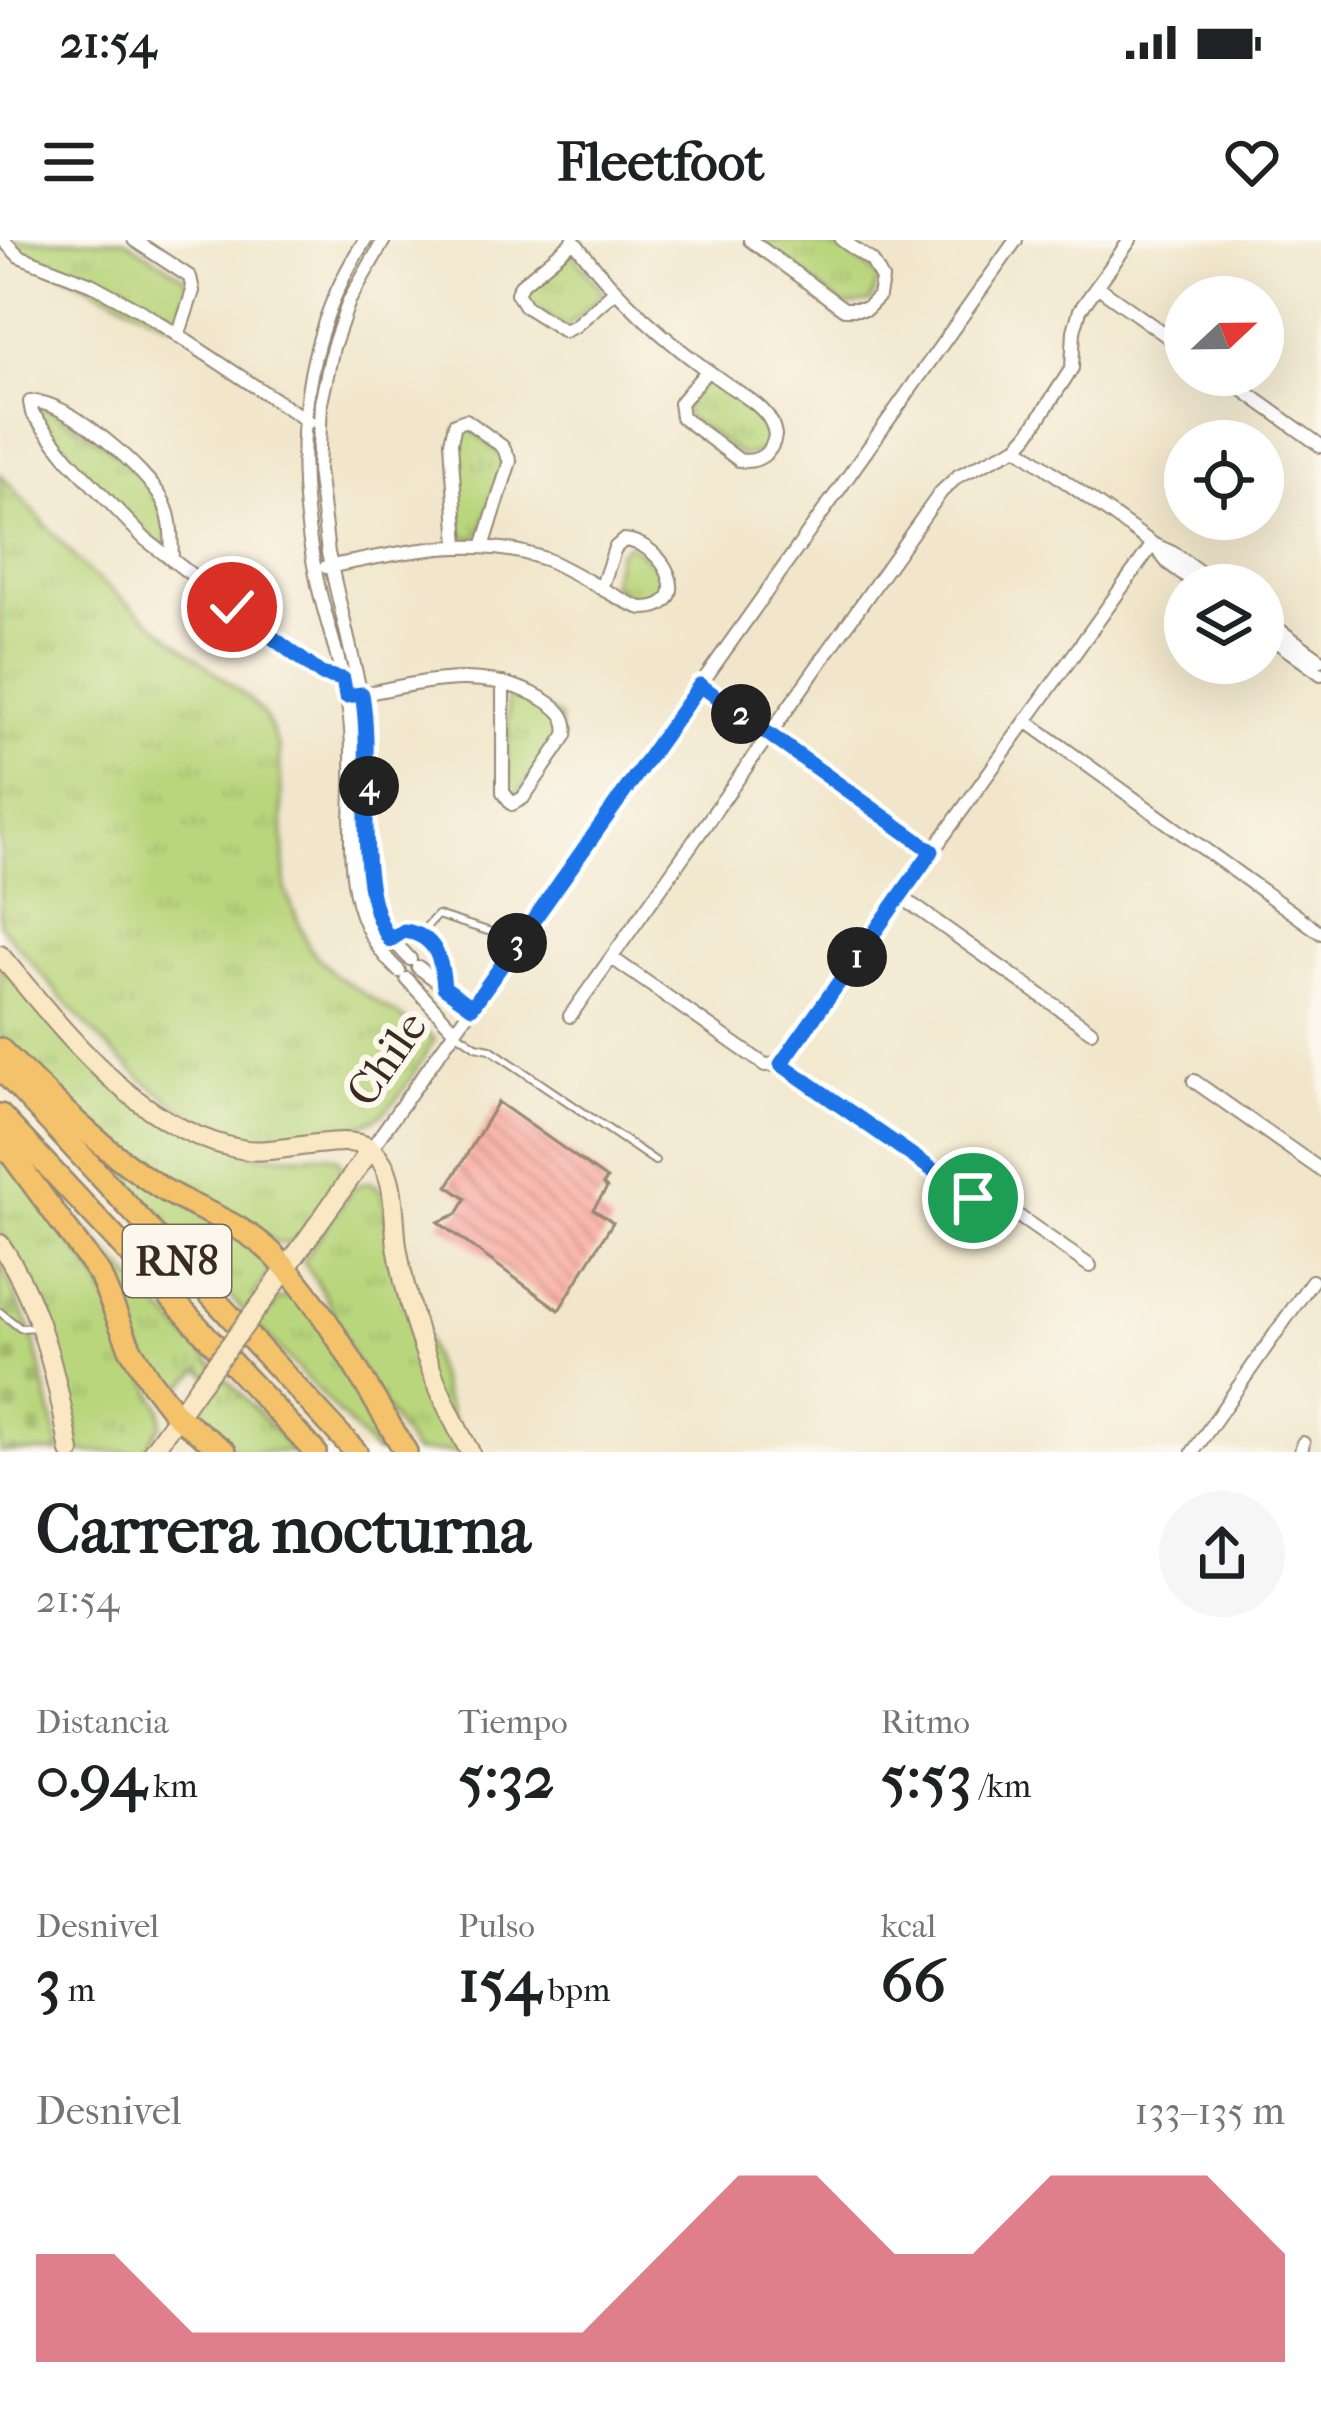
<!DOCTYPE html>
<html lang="es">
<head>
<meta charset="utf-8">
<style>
	:root { --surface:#fff; --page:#f6f6f6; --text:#202124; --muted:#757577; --accent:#d1495b }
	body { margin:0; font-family:"IM FELL French Canon",serif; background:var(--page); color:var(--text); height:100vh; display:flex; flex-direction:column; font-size:45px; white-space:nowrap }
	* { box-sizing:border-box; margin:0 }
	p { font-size:39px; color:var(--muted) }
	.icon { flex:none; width:66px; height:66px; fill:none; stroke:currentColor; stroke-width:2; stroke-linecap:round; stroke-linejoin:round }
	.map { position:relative; height:1212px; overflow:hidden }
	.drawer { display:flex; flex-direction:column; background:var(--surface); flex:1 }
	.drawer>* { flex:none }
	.needle { width:78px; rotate:68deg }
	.fabs { position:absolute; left:1164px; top:36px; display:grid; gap:24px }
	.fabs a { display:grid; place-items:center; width:120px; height:120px; border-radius:50%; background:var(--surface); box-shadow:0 12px 48px #0002; font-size:60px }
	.pin { position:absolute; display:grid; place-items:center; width:102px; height:102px; color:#fff; margin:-51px; border:6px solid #fff; border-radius:50%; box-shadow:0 3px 12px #0007 }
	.km { position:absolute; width:60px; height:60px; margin:-30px; border-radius:50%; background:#222; color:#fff; font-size:33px; line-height:60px; text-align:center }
	.round { display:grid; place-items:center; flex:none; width:126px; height:126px; border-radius:63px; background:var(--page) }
	.headline { display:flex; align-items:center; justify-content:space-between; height:204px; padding:0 36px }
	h1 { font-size:66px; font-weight:700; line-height:90px }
	.metrics { display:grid; grid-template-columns:repeat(3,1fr); gap:18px; height:204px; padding:12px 36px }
	.metrics div { display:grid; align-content:center }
	.metrics b { font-size:60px; font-weight:700 }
	.metrics small { font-size:33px; font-weight:400 }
	.metrics p { font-size:33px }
	.chart { height:336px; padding:24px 36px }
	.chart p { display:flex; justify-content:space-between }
	.chart svg { width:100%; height:216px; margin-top:12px; fill:var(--accent); opacity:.7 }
	.status { display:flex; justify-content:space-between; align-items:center; height:84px; padding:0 60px; background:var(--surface); direction:ltr }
	.status svg { height:33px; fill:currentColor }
	header { display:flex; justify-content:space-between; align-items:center; height:156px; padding:0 36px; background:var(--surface); font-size:54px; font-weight:700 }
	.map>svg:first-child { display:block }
</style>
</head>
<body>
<div class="status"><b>21:54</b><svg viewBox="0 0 49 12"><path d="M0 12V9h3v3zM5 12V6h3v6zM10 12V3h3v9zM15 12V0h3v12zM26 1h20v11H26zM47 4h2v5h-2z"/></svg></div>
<header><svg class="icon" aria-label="menu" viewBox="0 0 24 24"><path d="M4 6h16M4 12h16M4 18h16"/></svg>Fleetfoot<svg class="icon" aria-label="heart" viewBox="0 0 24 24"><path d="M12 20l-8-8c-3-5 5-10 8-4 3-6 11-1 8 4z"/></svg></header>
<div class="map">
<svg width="1321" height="1212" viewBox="0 0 1321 1212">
	<defs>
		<pattern id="grass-tufts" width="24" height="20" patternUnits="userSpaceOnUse" patternTransform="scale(3)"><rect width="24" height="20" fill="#b9d67d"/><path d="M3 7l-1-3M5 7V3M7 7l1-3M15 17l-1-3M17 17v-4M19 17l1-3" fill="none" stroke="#a0b86c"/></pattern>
		<pattern id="cemetery-stones" width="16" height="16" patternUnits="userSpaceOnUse" patternTransform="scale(3)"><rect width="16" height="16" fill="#b9d67d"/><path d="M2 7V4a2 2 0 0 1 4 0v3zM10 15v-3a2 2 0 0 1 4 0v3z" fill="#a0b86c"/></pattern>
		<pattern id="building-back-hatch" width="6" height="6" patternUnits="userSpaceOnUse" patternTransform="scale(3)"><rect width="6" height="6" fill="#f9a89f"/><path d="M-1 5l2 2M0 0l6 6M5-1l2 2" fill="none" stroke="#cb8981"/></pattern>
	</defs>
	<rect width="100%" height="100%" fill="#fbf7ec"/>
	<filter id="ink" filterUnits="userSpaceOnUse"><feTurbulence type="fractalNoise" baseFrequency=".00833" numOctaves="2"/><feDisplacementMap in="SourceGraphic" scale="24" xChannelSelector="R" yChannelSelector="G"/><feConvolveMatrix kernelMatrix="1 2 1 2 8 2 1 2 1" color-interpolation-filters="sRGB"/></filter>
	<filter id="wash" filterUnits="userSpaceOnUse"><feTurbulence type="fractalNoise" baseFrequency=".004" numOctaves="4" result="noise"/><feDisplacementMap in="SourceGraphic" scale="48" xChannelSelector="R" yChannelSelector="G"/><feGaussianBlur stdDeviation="2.7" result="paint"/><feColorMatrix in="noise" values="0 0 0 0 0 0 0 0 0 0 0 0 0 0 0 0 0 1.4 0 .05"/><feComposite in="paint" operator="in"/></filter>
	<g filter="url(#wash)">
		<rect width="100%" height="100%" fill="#f1e6cb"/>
		<!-- grass -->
		<path fill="url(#grass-tufts)" stroke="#7a804e" stroke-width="3" d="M9,0h116l61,38 3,8 -11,36 -9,2 -143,-69z
			M756,0c55,0 86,0 123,38l-8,24 -27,4z
			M571,12l33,41 -37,34 -42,-25 -4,-11 45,-38z
			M713,141l48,33 11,15 -8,23 -22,4 -57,-41v-11l18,-21z
			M42,166c43,23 135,79 123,136l-7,2 -53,-49 -68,-81z
			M465,184l40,34 -24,74 -7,7 -12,-4 -6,-52 1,-55z
			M0,234l87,97 161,127 17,18 14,32 7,143 23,57 26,27 100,64c-16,23 -32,58 -53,75 -19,14 -47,18 -70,21 -24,3 -50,6 -73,0 -96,-28 -176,-138 -239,-210z
			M628,304l37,26v21l-8,9 -19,3 -27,-18 7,-32z
			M516,452l44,25 1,21 -47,60 -7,-7 1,-94z
			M0,722l119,128 140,66 66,-1 13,3 5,16 -45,63 -5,5 -15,1 -130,-72 -120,-103 -28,-31z
			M63,877l169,116 36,30 1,10 -16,23 15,15 11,-12 21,-3 100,156h-25z
			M0,907l97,131 64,131v16l-18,27h-65c-3,-73 -42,-142 -69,-208l-9,-11z
			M368,942c17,4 16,21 18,36l77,234h-49l-61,-94 -27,-61 -23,-37 52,-74z
			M48,949l247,263h-58l-34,-32v-17l13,-19 -15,-15 -18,16 -14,2 -14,-12z"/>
		<!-- cemetery -->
		<path fill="url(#cemetery-stones)" stroke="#7a804e" stroke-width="3" d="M0,1021l34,78 26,113h-60z"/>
		<g id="blocks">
			<!-- building -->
			<path fill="url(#building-back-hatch)" d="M498,862l109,77 -4,5 4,4 -14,21 20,13 -54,88 -121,-88 19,-8 9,-15 -18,-13z"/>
		</g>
	</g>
	<g filter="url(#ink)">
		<use href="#blocks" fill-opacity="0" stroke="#968874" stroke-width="3"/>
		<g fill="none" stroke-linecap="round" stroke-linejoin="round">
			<!-- lane casing -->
			<g stroke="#968874" stroke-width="10">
				<path id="lane" d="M419,695l18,-20 54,17
					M392,698l18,-7c25,10 32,27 34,53
					M457,793l19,13 14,3 165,112
					M0,1072l20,16 18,-1"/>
			</g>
			<!-- street casing -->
			<g stroke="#968874" stroke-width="16">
				<path id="street" d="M3,0l16,16 72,28 50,27 168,111
					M134,0l56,37 3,14 -15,45
					M365,0c-68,104 -73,226 -47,345 10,45 27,88 32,134 11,90 -24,184 49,252
					M384,0l-35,61 -16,46 -12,56 -3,67 10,83 37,159 5,181 14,38 26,28
					M573,0c42,56 94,103 152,143 20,14 47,26 50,52 -2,18 -18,29 -36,25l-57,-43 -2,-14 27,-32
					M750,0l94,69h22l13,-13 3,-17 -10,-18 -30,-21
					M574,1l-53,44 -4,8 8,13 39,25 11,-5 40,-35
					M1097,46l88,63
					M1222,135l99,71
					M458,306l-7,-104 4,-18 11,-4 37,27 7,14 -27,86
					M172,320c-1,-21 1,-38 -8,-57 -14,-31 -101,-107 -134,-101l2,11 36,46 77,80 176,135 22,5
					M326,327c72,-13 147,-34 219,-8 21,7 86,49 98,49 53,0 22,-65 -19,-68l-9,8 -13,38
					M1198,345l-30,-22 -15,-19 20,9 45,32
					M1263,378l58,42
					M1263,392l58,42
					M701,445l231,167
					M357,455c65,-12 124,-31 186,4 15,9 26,18 23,36l-43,63 -11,6 -9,-12v-109
					M1026,481l295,212
					M900,656l191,135
					M612,718l153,107 15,-1 373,-520 -136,-97
					M418,727l54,40
					M407,739l48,52
					M570,776l371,-524 17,-16 59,-29 11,-12 44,-67 2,-37 6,-21 50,-70
					M780,824l193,134 41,15 76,53
					M1194,841l127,89
					M371,909l645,-909
					M1193,1212l119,-171
					M1301,1212l2,-9"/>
			</g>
			<!-- secondary casing -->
			<g stroke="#968874" stroke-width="22">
				<path id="secondary" d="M0,715c65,77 139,178 246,195 33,5 102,-20 126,0 25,21 21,67 25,96 12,72 38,143 73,206
					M0,1004c41,60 58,137 70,208
					M266,1057l105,-148
					M152,1212l46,-65"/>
			</g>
			<!-- highway casing -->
			<g stroke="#968874" stroke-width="26">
				<path id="highway" d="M0,809c50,49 102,101 161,139 37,23 79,34 111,65 56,57 92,132 134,199
					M2,830l354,382
					M0,875l315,337
					M0,899l100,136 30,73 21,34 26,34 48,36"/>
			</g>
			<!-- lane -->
			<use href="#lane" stroke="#fff" stroke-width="6"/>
			<!-- street -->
			<use href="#street" stroke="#fff" stroke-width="12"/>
			<!-- secondary -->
			<use href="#secondary" stroke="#fae7c3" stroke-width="18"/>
			<!-- highway -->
			<use href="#highway" stroke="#f3c26a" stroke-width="21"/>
			<!-- secondary-bridge casing -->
			<g stroke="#968874" stroke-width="22" stroke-linecap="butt">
				<path id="secondary-bridge" d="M198,1147l68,-90"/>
			</g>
			<!-- secondary-bridge -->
			<use href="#secondary-bridge" stroke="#fae7c3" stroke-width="18"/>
		</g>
	</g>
	<g fill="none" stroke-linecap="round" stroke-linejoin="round" filter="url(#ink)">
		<!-- route casing -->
		<g stroke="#fff" stroke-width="24">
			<path id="route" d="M232,367l89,67 22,5 3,17 16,-2c13,71 -12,190 28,246l14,-9c32,4 38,29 40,56l28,20 228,-322 232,166 -151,213 192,134"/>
		</g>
		<!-- route -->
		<use href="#route" stroke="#1a73e8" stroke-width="15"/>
	</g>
	<g text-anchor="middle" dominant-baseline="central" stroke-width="12" stroke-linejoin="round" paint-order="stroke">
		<!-- shield labels -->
		<rect fill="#fbf7ec" stroke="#75685c" stroke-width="3" x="123" y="985" width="108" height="72" rx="9"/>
		<g font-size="42" font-weight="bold" fill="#3b2a1e">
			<text x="177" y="1021">RN8</text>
		</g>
		<!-- street labels -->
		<g font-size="45" fill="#3b2a1e" stroke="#fbf7ec">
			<text transform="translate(387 819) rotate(-55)">Chile</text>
		</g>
	</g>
</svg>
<div class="fabs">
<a><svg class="needle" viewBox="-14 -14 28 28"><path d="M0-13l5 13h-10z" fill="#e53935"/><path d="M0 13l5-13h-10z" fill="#757577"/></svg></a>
<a><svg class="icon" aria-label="locate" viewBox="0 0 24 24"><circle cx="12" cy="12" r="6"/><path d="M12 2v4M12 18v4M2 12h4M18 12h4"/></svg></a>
<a><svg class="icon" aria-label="layers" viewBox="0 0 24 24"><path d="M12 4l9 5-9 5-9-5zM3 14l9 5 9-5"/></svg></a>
</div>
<div class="pin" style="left:973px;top:958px;background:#1e9e55"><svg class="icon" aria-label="arrive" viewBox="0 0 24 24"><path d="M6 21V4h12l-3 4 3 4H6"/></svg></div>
<div class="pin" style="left:232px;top:367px;background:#d93025"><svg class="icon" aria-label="check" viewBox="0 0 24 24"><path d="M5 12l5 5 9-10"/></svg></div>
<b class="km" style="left:857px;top:717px">1</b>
<b class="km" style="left:741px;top:474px">2</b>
<b class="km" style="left:517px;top:703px">3</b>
<b class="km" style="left:369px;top:546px">4</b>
</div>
<section class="drawer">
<div class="headline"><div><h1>Carrera nocturna</h1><p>21:54</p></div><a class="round"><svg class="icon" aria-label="share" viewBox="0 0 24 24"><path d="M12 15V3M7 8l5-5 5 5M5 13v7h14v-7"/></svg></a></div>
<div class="metrics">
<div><p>Distancia</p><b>0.94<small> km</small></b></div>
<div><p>Tiempo</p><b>5:32</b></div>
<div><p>Ritmo</p><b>5:53<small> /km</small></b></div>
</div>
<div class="metrics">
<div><p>Desnivel</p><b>3<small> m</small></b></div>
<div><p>Pulso</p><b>154<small> bpm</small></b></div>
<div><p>kcal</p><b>66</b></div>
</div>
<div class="chart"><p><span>Desnivel</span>133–135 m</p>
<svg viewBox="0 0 160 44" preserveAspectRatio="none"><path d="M0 44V22L10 22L20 38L30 38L40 38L50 38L60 38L70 38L80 22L90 6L100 6L110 22L120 22L130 6L140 6L150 6L160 22V44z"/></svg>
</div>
</section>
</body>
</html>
